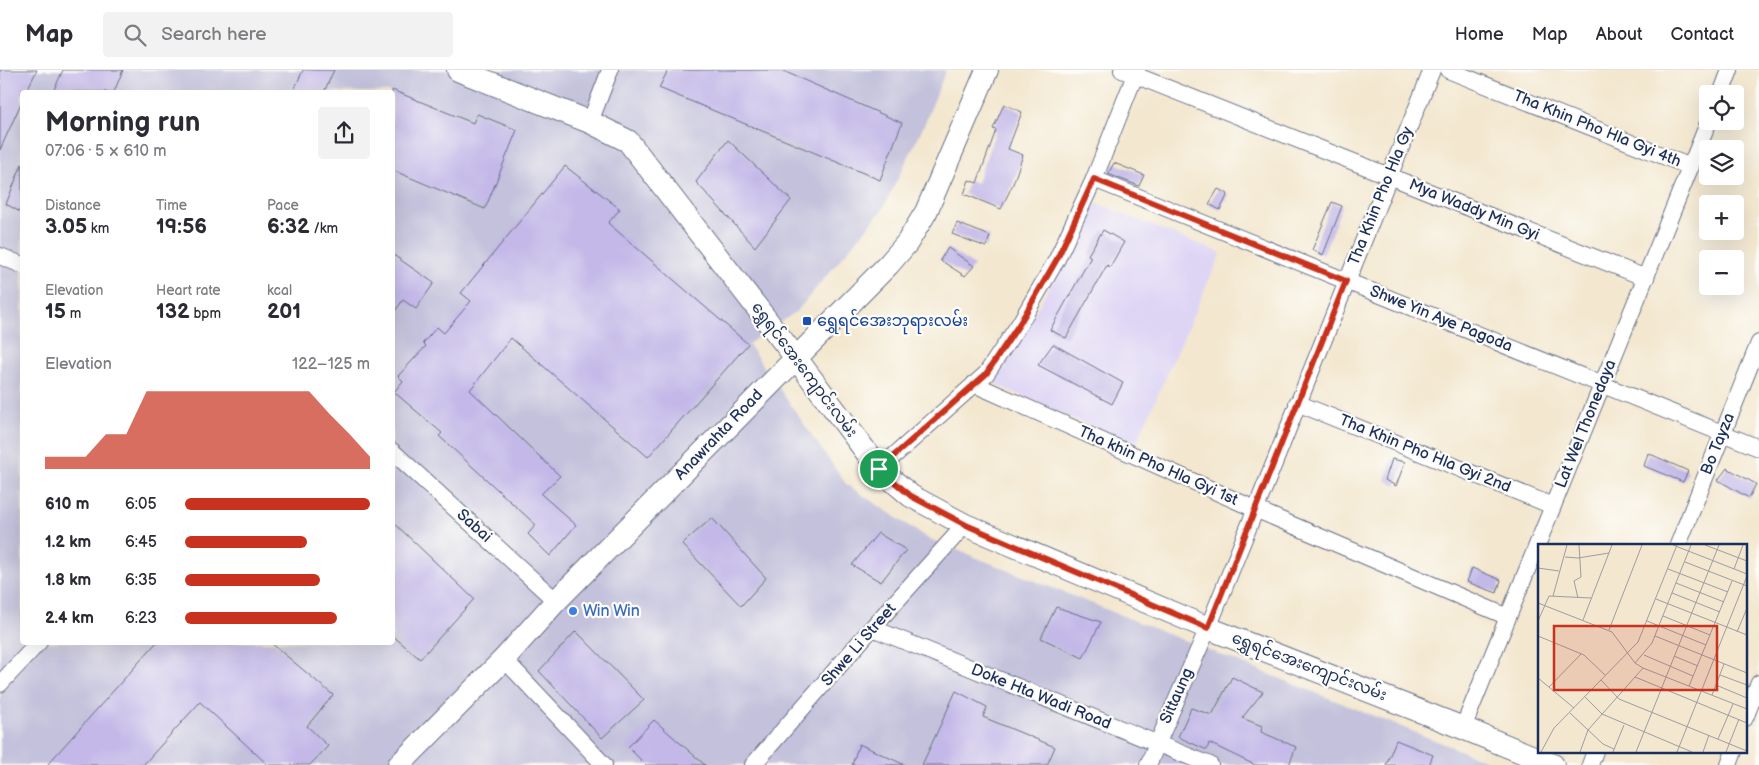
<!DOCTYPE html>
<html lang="en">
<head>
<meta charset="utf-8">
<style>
	:root { --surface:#fff; --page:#f2f2f3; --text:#2b2b33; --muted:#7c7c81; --line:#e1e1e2; --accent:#c8321e }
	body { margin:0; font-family:"Balsamiq Sans","Noto Sans Myanmar",sans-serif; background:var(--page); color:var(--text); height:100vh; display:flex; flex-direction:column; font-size:19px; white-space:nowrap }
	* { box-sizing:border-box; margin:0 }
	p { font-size:16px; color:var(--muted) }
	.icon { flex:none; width:28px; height:28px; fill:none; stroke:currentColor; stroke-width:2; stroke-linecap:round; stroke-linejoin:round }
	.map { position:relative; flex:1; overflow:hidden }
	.sheet { position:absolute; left:20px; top:20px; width:375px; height:555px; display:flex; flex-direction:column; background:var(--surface); border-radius:5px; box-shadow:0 5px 20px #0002 }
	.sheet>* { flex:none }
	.controls { position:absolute; left:1699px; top:15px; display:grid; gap:10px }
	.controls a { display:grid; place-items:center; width:45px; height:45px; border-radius:5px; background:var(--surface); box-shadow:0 5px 20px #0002; font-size:25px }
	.pin { position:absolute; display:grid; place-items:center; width:42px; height:42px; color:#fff; margin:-21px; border:2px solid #fff; border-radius:50%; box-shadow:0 1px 5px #0007 }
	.round { display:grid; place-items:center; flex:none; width:52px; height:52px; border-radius:5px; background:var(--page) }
	.headline { display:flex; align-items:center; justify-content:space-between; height:85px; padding:0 25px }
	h1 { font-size:28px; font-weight:700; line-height:38px }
	.metrics { display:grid; grid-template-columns:repeat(3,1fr); gap:8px; height:85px; padding:5px 25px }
	.metrics div { display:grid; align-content:center }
	.metrics b { font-size:21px; font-weight:700 }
	.metrics small { font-size:14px; font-weight:400 }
	.metrics p { font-size:14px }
	.chart { height:140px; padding:10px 25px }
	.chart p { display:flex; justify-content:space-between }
	.chart svg { width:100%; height:90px; margin-top:5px; fill:var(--accent); opacity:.7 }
	ul { padding:0 25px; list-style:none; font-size:16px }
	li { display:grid; grid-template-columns:80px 60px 1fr; align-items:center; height:38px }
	li i { height:12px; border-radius:6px; background:var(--accent) }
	header { display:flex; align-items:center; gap:30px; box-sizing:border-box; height:70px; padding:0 25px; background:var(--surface); border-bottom:1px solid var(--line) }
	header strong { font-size:24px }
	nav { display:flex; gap:28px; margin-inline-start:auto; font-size:18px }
	.search { width:350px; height:45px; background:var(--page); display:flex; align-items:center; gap:12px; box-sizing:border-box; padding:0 18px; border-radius:5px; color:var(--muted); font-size:19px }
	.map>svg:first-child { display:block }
</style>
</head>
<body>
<header>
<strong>Map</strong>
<div class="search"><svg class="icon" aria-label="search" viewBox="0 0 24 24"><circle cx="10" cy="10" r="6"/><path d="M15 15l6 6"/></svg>Search here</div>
<nav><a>Home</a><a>Map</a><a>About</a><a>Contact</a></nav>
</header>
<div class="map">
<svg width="1759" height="695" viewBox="0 0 1759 695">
	<rect width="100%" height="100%" fill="#fdfcf7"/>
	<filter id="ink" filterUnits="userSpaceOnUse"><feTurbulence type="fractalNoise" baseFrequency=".02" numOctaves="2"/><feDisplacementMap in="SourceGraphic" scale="10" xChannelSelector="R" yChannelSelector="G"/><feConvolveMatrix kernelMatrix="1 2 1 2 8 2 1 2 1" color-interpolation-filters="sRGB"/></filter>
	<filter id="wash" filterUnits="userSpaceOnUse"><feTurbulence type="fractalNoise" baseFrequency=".0096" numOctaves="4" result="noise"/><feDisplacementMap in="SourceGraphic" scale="20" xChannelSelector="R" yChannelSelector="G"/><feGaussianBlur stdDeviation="1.12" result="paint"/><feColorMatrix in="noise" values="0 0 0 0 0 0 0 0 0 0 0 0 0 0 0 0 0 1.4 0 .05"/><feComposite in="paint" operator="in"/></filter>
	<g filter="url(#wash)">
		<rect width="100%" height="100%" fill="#f3e7cf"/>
		<!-- built -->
		<path fill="#ded5f5" d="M1096,133l125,50 -86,193 -140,-62z"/>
		<!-- industrial -->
		<path fill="#c3c1db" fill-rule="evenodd" d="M0,0h946l-22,55 -41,84 -86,102 -49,33 98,140 81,54 570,227h-1497zM22,22h370v550h-370z"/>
		<g id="blocks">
			<!-- building -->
			<path fill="#c3b8e8" d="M0,0h37l-11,22h-4v9l-22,49z
				M63,0h60l-9,22h-61z
				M303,0h31l-10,22h-31z
				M668,0h113l121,53 -22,57 -221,-92z
				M392,20l81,33 4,-9 40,16 -32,79 -93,-39z
				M1004,34l18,8 -14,37 15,6 -10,29 -12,25 -37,-15 5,-14 8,3 19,-53 -3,-1z
				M728,70l63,60 -36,47 -59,-65z
				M1114,93l30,12 -5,11 -31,-12z
				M22,94v49l-16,-9z
				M565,96l55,43 -12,14 140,121 -100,113 -137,-119 -41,52 90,86 -19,18 35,31 -26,31 -22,-22 8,-9 -97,-89 3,-3 -48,-41 9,-11 -5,-5 28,-30 -3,-3 14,-16 7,6 27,-32 -10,-8z
				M1218,119l10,5 -8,16 -11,-6z
				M1332,132l10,4 -19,49 -11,-5z
				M957,153l33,13 -4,11 -34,-13z
				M1103,160l21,12 -14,25 -3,-2 -41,73 -16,-8 41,-73 -3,-2z
				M948,178l26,18 -9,10 -25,-16z
				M392,184l42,29 -18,26 -13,-9 -11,15z
				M1053,274l70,39 -11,21 -74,-39z
				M1648,383l40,18 -5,11 -39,-16z
				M1392,389l13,3 -9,24 -11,-6z
				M1727,398l29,16 -7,14 -31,-18z
				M712,448l54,60 -25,28 -59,-62z
				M392,451l82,78 -54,60 -28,-24z
				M878,463l28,17 -25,32 -29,-17z
				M1472,498l29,12 -4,13 -30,-11z
				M1056,537l45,15 -18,36 -42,-20z
				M576,561l68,69 -42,38 -63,-67z
				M157,572h113l63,53 -26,31 21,20 -18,19h-42l-68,-63 -57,63h-96z
				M1232,607l31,15 -21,26 20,8 -1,6 35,15 -7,18h-34l-46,-22 -2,7 -29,-13 13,-29 21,7z
				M956,621l31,16 -4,10 72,30 -8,18h-125z
				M654,650l51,45h-59l-18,-18z
				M1396,670l37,15 -4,10h-43z
				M859,674l46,21h-53z"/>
		</g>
	</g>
	<g filter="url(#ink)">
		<use href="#blocks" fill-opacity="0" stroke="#676f86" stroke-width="1"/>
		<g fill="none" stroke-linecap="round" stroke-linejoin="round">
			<!-- street casing -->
			<g stroke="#676f86" stroke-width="18">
				<path id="street" d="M1122,0l524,208
					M1448,0l243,97
					M1721,24l9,-24
					M590,52l20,-52
					M1094,109l665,269
					M0,186l22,9
					M974,314l281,125 253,108
					M1297,333l256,103
					M392,381l164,150
					M879,399l107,-95 34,-51 37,-64 37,-80 43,-109
					M1678,475l81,-202
					M872,558l338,137
					M504,589l100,106
					M0,614l39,-42
					M1745,648l14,-35
					M1463,658l246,-607
					M753,695l119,-137 93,-103
					M1148,695l60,-137 224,-558
					M1590,695l5,-14
					M1729,695l5,-14"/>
			</g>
			<!-- secondary casing -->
			<g stroke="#676f86" stroke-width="24">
				<path id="secondary" d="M458,0l132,52 38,19 168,217 83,111 32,27 54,29 243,103 255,100 90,37
					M399,695l105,-106 52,-58 333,-337 18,-21 19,-31 61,-142"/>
			</g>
			<!-- street -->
			<use href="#street" stroke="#fff" stroke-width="16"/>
			<!-- secondary -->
			<use href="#secondary" stroke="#fff" stroke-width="22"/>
		</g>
	</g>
	<g fill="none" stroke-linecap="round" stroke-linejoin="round" filter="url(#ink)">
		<!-- route casing -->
		<g stroke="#fff" stroke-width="10">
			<path id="route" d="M1094,109l252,102 -138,347 -242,-103 -55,-29 -32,-27 107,-95 34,-51 37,-64z"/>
		</g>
		<!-- route -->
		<use href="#route" stroke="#c8321e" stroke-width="6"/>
	</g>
	<!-- markers -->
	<rect fill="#1a4fb4" stroke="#fdfcf7" stroke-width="2" x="802" y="246" width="10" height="10" rx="2.5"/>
	<circle fill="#3f7fe0" stroke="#fdfcf7" stroke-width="2" cx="573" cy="541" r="5"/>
	<g text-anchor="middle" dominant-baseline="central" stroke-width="4.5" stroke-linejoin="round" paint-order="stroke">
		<!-- street labels -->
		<g font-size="16" fill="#1b2f5e" stroke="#fdfcf7">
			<text transform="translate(1597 59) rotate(22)">Tha Khin Pho Hla Gyi 4th</text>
			<text transform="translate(1381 126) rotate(-68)">Tha Khin Pho Hla Gy</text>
			<text transform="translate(1474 140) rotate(22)">Mya Waddy Min Gyi</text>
			<text transform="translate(1441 249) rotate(22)">Shwe Yin Aye Pagoda</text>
			<text transform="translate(804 300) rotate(53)">ရွှေရင်အေးကျောင်းလမ်း</text>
			<text transform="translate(1586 354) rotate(-68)">Lat Wel Thonedaya</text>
			<text transform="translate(719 365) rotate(-46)">Anawrahta Road</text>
			<text transform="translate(1718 374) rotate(-68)">Bo Tayza</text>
			<text transform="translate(1425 384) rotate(22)">Tha Khin Pho Hla Gyi 2nd</text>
			<text transform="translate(1158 396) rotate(24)">Tha khin Pho Hla Gyi 1st</text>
			<text transform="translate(474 456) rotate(42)">Sabai</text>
			<text transform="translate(859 575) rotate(-49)">Shwe Li Street</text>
			<text transform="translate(1309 597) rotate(21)">ရွှေရင်အေးကျောင်းလမ်း</text>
			<text transform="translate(1177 626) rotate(-66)">Sittaung</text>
			<text transform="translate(1041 627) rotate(22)">Doke Hta Wadi Road</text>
		</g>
		<!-- transit labels -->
		<g font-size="16" fill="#164399" stroke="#fdfcf7" text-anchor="start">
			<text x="817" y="251">ရွှေရင်အေးဘုရားလမ်း</text>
		</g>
		<!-- shop labels -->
		<g font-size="16" fill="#366cbe" stroke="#fdfcf7" text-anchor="start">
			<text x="583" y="541">Win Win</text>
		</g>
	</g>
	<!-- overview -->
	<g transform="translate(1538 474)">
		<rect width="209" height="209" fill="#f3e7cf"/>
		<path fill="none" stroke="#9d9da2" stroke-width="1" d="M41,1l2,32M135,1l74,29M167,1l42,16M27,13l13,1 31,-5M147,18l62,24M0,24l21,3M130,25l60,23M196,25l9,-24M138,39l48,19M134,49l48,19M15,52l14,-51M40,54l-4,-17 7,-4M118,55l91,36M0,59l74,29 23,31 8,5 104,41M125,72l47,19M45,76l29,-75M0,77l11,-25 42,2M109,77l59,24M71,86l33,-85M199,88l10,-24M0,92l46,19 21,20M117,92l92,37M106,111l49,21M136,112l24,10M97,119l17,-20 39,-98M182,131l27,10M97,133l112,46M0,134l36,30M63,136l18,19 128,52M178,141l31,13M151,142l43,-105M11,143l32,-33M174,151l12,-31M47,153l17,17 90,38M32,169l33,31 11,5M180,195l15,-35M3,208l13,-24 84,-86 39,-97M42,208l8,-22 55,-62M75,208l11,-27M98,208l83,-207M139,208l70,-176M165,208l6,-17M188,208l13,-33"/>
		<path fill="#c8321e" fill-opacity="0.15" stroke="#c8321e" stroke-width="2.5" d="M16,82h163v64h-163z"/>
		<rect width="209" height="209" fill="none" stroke="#1b2f5e" stroke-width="2.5"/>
	</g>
</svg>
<div class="controls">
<a><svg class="icon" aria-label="locate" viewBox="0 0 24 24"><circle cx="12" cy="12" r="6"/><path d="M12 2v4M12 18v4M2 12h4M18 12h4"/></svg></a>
<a><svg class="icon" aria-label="layers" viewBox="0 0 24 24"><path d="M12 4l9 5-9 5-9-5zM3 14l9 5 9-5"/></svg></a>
<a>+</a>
<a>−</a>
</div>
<div class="pin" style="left:879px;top:399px;background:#1e9e55"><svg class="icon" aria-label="arrive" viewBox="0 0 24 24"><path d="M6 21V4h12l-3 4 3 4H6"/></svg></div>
<section class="sheet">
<div class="headline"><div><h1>Morning run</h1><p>07:06 · 5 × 610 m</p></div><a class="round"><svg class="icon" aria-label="share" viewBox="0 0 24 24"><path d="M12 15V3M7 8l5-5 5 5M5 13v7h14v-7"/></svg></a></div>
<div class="metrics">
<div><p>Distance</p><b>3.05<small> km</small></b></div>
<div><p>Time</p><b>19:56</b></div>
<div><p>Pace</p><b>6:32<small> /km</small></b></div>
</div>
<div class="metrics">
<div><p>Elevation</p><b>15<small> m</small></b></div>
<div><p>Heart rate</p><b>132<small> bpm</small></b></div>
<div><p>kcal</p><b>201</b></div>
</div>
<div class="chart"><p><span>Elevation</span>122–125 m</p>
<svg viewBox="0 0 160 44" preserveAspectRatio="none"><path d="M0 44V38L10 38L20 38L30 27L40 27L50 6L60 6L70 6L80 6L90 6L100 6L110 6L120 6L130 6L140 17L150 27L160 38V44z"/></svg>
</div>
<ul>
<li><b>610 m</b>6:05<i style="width:100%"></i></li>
<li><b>1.2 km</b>6:45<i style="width:66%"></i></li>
<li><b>1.8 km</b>6:35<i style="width:73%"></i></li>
<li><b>2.4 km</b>6:23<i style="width:82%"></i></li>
</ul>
</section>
</div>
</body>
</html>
